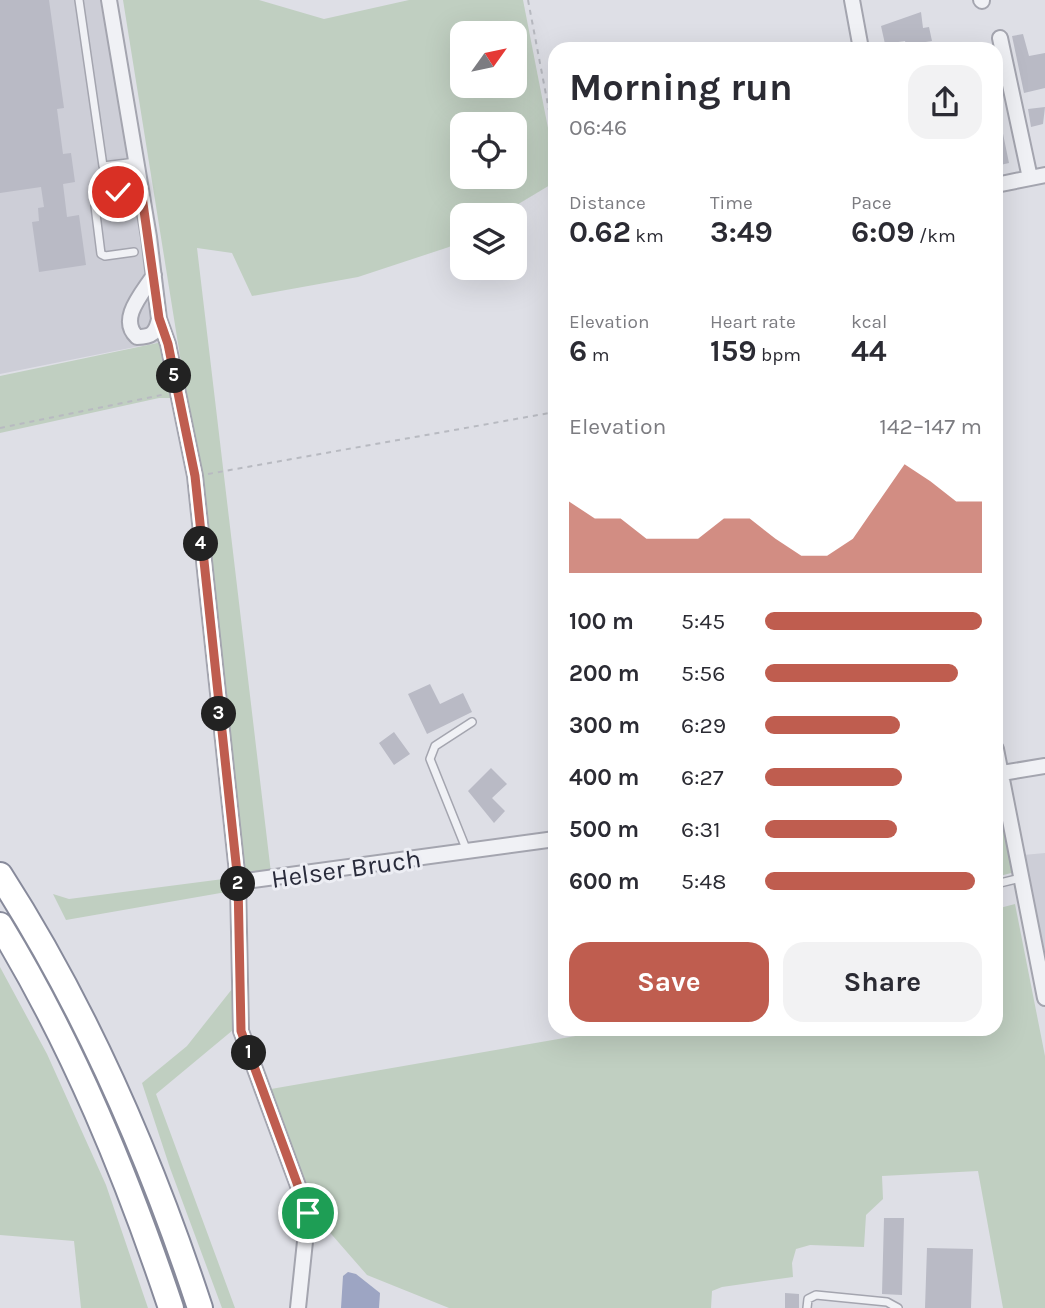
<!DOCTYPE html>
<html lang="en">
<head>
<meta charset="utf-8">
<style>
	:root { --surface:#fff; --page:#f2f2f3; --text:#2b2b33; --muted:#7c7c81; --accent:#bf5d4f }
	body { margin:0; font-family:Karla,sans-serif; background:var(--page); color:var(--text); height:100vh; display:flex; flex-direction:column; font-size:26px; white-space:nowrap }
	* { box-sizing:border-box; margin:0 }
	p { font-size:23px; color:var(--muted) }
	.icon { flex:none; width:38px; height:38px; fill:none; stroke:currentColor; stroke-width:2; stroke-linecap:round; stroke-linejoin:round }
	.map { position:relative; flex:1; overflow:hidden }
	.sheet { position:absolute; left:548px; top:42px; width:455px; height:994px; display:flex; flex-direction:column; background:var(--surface); border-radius:21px; box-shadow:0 7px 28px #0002 }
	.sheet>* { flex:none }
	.needle { width:46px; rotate:57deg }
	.controls { position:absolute; left:450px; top:21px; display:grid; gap:14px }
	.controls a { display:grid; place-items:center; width:77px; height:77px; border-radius:14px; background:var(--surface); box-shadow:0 7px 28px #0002; font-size:35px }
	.pin { position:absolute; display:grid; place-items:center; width:60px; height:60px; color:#fff; margin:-30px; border:4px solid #fff; border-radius:50%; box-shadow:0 2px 7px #0007 }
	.km { position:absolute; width:35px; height:35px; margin:-18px; border-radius:50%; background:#222; color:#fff; font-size:19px; line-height:35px; text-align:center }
	.round { display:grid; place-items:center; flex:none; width:74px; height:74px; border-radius:21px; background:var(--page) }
	.head { display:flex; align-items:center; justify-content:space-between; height:119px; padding:0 21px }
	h1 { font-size:38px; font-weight:700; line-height:52px }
	.stats { display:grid; grid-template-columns:repeat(3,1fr); gap:10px; height:119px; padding:7px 21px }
	.stats div { display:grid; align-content:center }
	.stats b { font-size:30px; font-weight:700 }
	.stats small { font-size:19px; font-weight:400 }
	.stats p { font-size:19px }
	.chart { height:196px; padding:14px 21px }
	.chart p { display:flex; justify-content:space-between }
	.chart svg { width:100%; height:126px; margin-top:7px; fill:var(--accent); opacity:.7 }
	.primary-button { display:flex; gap:14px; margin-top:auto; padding:14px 21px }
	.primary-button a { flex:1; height:80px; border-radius:21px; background:var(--accent); color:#fff; font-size:28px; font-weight:700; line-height:80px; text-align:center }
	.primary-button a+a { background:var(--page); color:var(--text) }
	ul { padding:0 21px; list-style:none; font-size:23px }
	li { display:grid; grid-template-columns:112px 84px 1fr; align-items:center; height:52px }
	li i { height:18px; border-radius:9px; background:var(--accent) }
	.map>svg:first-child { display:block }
</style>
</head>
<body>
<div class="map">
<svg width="1045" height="1308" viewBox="0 0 1045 1308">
	<rect width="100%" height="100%" fill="#dedfe6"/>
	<!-- built -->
	<path fill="#cdced7" d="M0,0h100l65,341 -165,33z
		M1045,853v115l-22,-113z"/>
	<!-- green -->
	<path fill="#c0cfc1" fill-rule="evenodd" d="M123,0h136l65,19 85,-19h114l32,164v18l-55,33h-38v24l-13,8 -91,30 -106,19 -20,-43 -35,-5 74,625 -28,5 -43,-397zM462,33h52v53h-52zM462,124h52v53h-52z
		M162,342l13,56h-16l-159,35v-57z
		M996,787l19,85 -19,5z
		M231,878l1,13 -166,29 -13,-26 16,5z
		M1015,904l30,152v252h-42l-25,-137 -96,5 1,23 -17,16 -2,32 -54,-2 -14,4 -4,14 1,14 -71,10 -10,4 -1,17h-262l-82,-33 -55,-63 -41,-123 345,-60h380v-120z
		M0,967l47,87 59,131 42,123h-67l-7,-67 -74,-6z
		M236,984l3,41 -83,69 79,214h-13l-52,-140 -28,-85 45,-37z"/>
	<!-- water -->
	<path fill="#9da5c3" d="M348,1272l8,2 24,19 -1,15h-38l2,-32z"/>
	<!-- building -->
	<path fill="#b9bac5" d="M0,0h49l15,108 -7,1 6,45 8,-1 4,29 -12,2 4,33 12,-2 7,50 -47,7 -7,-50 7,-1 -1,-13 6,-1 -3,-20 -41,6z
		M921,12l2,16 6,-1 3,14 -26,4 -1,-4 -20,3 -4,-18z
		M1023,34l6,22 16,-3v35l-21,5 -12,-57z
		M1045,107l-2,17 -12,3 -3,-18z
		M996,119h4l9,44 -13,3z
		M430,684l10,20 23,-11 9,19 -45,22 -19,-40z
		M394,732l16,22 -16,11 -15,-22z
		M491,768l16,16 -15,14 13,13 -11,12 -26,-32z
		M884,1218h20l-2,77 -20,-1z
		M927,1248l46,1 -2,59h-46z
		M785,1293l14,1v14h-14z"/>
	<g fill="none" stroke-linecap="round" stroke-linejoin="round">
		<!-- lane casing -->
		<g stroke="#a4a5af" stroke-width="10">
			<path id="lane" d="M79,0l24,166 33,-4
				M134,252l-29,4 -4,-2 -6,-48 6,-10 39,-7
				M467,851l-37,-92 5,-13 37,-24
				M996,884l25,-6
				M807,1308l1,-9 8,-4 71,7 11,6"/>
		</g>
		<!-- street casing -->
		<g stroke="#a4a5af" stroke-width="18">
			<path id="street" d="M109,0l40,237 10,82c-3,14 -7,18 -22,18 -19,-18 5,-43 17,-62
				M852,0l9,49
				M981,0l1,1
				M1000,38l30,140
				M996,185l49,-10
				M159,319l9,25 27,132 43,406 3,149 67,182 -10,95
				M996,749l49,249
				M996,774l49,-8
				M238,882l317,-43"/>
		</g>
		<!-- highway casing -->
		<g stroke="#878a9b" stroke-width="28">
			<path id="highway" d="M0,875c87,135 150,281 200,433
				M0,925c74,122 126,249 171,383"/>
		</g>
		<!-- path -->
		<path stroke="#b8bac1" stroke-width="2" stroke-dasharray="5 5" stroke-linecap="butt" d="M528,0l27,142
			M0,428l166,-34
			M208,474l347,-62"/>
		<!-- lane -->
		<use href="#lane" stroke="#f0f1f5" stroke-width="7"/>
		<!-- street -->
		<use href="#street" stroke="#f0f1f5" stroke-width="14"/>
		<!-- highway -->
		<use href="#highway" stroke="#fff" stroke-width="24"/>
	</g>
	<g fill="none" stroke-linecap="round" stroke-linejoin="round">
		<!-- route casing -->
		<g stroke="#fff" stroke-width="14">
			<path id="route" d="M118,192l23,-3 18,129 9,26 27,132 43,406 3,149 67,182"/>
		</g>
		<!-- route -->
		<use href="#route" stroke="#bf5d4f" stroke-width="9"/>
	</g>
	<g text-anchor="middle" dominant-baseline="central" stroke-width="6" stroke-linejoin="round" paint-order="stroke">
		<!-- street labels -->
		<g font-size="26" fill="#292b3b" stroke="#edeef4">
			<text transform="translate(346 869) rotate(-8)">Helser Bruch</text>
		</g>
	</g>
</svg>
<div class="controls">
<a><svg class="needle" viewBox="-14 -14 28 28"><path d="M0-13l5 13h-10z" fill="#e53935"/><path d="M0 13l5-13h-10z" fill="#7c7c81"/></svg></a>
<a><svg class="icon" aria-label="locate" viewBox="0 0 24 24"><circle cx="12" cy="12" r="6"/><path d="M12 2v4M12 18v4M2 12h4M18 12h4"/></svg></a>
<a><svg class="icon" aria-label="layers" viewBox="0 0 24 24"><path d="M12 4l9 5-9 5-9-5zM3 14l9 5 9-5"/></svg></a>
</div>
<div class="pin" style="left:308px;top:1213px;background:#1e9e55"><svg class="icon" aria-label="arrive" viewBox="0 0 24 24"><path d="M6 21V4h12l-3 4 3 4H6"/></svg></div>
<div class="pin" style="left:118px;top:192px;background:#d93025"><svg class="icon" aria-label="check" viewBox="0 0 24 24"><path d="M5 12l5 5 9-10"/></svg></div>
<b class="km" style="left:249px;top:1053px">1</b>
<b class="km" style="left:238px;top:884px">2</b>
<b class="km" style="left:219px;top:714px">3</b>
<b class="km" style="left:201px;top:544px">4</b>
<b class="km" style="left:174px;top:376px">5</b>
<section class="sheet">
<div class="head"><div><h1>Morning run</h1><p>06:46</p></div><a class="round"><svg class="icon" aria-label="share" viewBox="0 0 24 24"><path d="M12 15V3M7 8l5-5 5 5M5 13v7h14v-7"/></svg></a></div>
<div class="stats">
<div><p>Distance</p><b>0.62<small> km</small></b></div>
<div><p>Time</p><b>3:49</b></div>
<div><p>Pace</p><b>6:09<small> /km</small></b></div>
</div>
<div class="stats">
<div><p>Elevation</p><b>6<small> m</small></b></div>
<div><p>Heart rate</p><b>159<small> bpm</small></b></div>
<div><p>kcal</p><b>44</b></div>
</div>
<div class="chart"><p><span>Elevation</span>142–147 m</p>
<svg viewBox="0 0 160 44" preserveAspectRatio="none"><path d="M0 44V19L10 25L20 25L30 32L40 32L50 32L60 25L70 25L80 32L90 38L100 38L110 32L120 19L130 6L140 12L150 19L160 19V44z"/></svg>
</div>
<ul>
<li><b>100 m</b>5:45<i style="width:100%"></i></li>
<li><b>200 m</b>5:56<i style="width:89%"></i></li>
<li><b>300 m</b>6:29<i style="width:62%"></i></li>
<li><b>400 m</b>6:27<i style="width:63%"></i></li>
<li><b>500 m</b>6:31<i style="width:61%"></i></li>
<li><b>600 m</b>5:48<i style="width:97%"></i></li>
</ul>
<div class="primary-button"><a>Save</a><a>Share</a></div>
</section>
</div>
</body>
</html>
